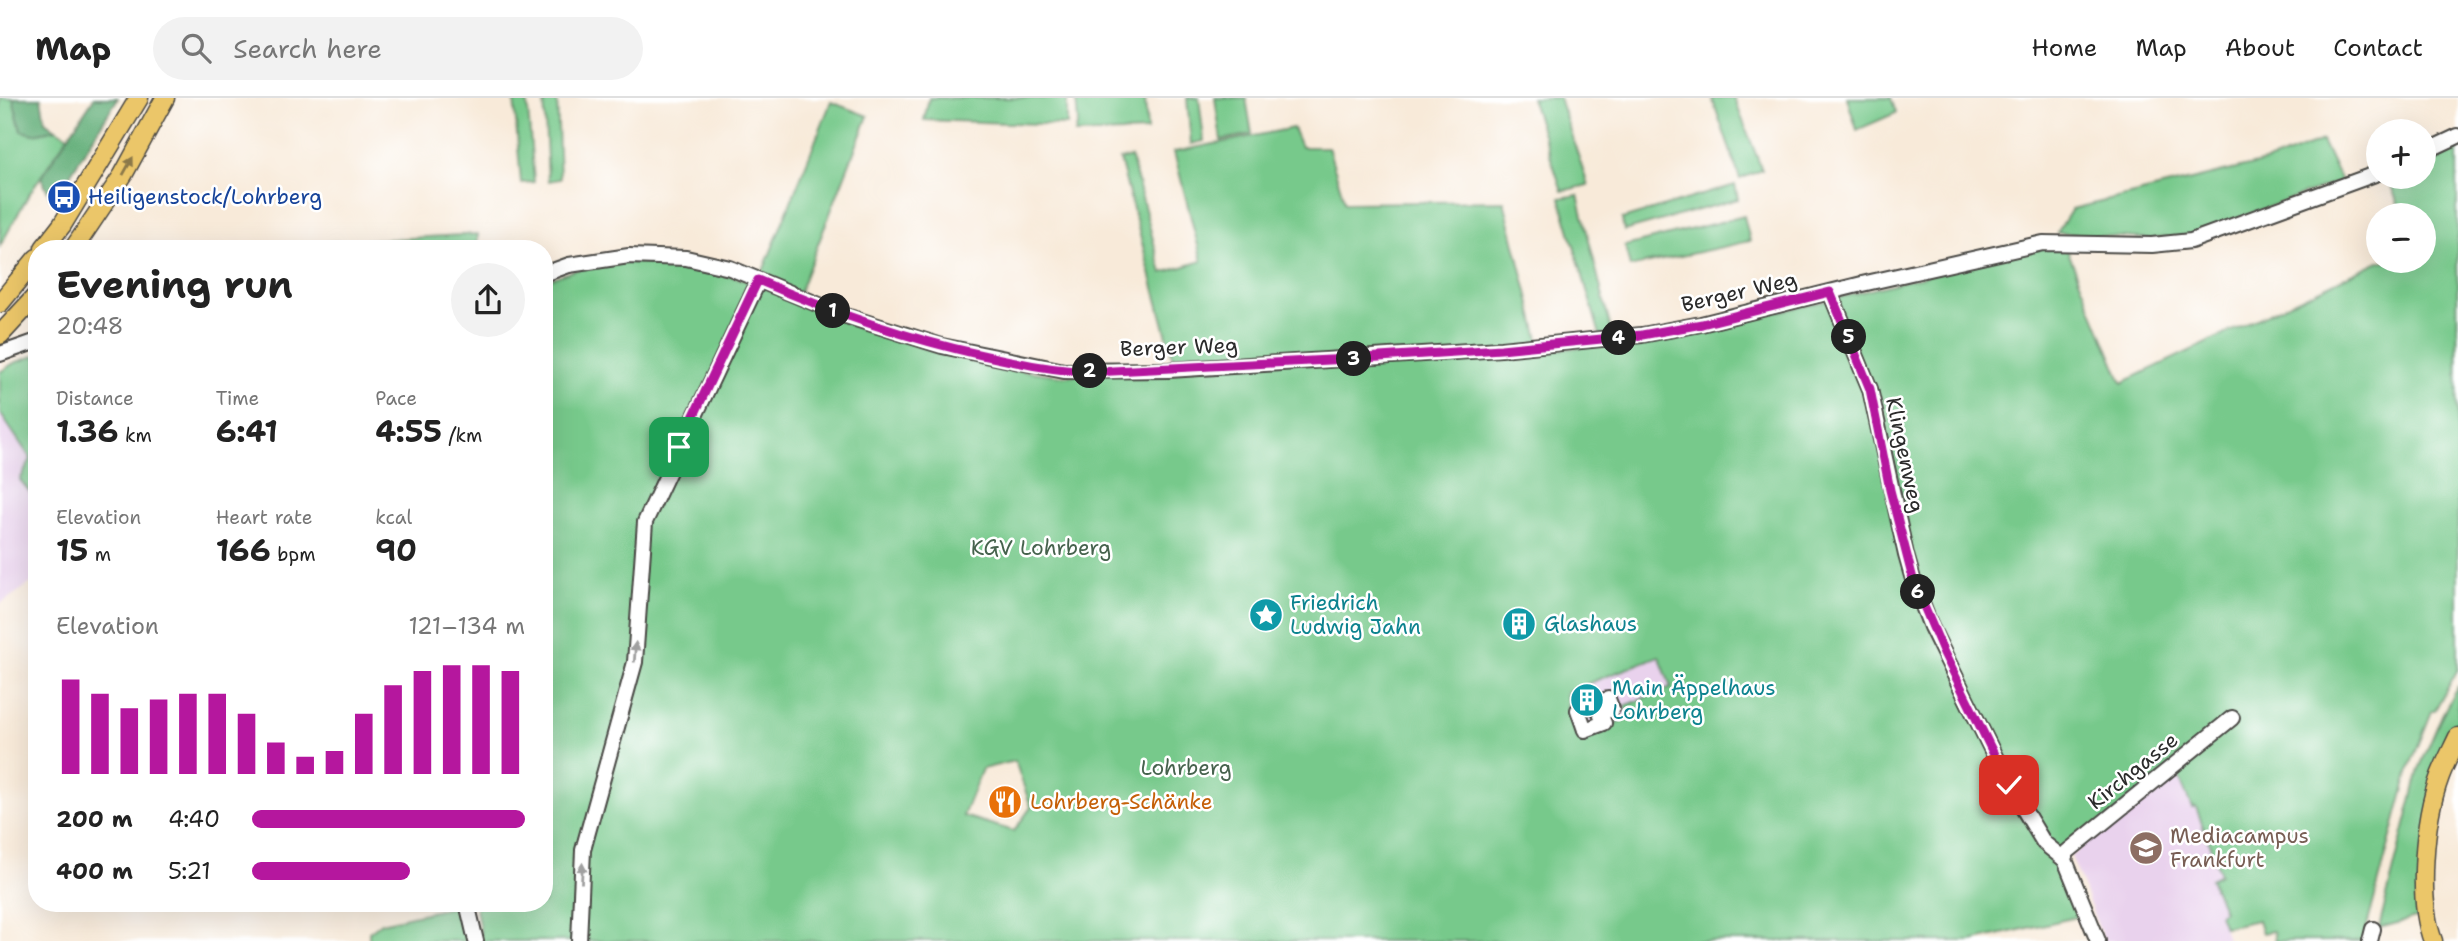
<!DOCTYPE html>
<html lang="en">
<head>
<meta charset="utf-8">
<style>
	:root { --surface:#fff; --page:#f2f2f2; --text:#222; --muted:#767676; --line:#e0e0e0; --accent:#b5179e }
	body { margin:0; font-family:"Shantell Sans",sans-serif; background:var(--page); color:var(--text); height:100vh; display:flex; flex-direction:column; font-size:26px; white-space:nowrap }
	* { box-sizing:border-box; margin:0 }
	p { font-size:23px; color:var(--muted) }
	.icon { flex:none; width:38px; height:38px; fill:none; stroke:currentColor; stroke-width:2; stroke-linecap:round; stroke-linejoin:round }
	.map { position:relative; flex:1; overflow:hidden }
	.drawer { position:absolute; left:28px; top:142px; width:525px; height:672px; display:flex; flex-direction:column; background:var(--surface); border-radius:28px; box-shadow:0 7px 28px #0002 }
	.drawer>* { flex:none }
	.tools { position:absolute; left:2366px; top:21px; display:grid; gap:14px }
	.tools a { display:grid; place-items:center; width:70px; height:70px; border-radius:50%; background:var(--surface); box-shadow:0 7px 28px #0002; font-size:35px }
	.pin { position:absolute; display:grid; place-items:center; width:60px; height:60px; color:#fff; margin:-30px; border-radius:14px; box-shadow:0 4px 10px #0006 }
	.km { position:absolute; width:35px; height:35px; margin:-18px; border-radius:50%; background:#222; color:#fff; font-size:19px; line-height:35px; text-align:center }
	.round { display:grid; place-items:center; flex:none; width:74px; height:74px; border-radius:37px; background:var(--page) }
	.head { display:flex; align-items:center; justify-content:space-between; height:119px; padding:0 28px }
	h1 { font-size:38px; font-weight:700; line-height:52px }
	.stats { display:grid; grid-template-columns:repeat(3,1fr); gap:10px; height:119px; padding:7px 28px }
	.stats div { display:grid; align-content:center }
	.stats b { font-size:30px; font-weight:700 }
	.stats small { font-size:19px; font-weight:400 }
	.stats p { font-size:19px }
	.chart { height:196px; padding:14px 28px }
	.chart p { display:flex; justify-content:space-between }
	.chart svg { width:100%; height:126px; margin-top:7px; stroke:var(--accent); stroke-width:6 }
	ul { padding:0 28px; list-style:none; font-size:23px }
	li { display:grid; grid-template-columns:112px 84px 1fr; align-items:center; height:52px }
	li i { height:18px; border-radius:9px; background:var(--accent) }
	header { display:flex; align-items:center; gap:42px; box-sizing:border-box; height:98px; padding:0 35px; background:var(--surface); border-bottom:2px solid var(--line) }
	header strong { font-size:33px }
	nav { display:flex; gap:38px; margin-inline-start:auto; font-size:24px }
	.search { width:490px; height:63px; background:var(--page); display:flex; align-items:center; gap:18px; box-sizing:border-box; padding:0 24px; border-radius:38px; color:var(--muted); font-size:26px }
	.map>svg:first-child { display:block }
</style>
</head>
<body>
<header>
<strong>Map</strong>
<div class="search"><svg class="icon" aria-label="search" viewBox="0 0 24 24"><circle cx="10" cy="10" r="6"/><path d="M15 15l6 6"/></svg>Search here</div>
<nav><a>Home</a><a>Map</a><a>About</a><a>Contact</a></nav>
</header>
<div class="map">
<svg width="2458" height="843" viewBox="0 0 2458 843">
	<rect width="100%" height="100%" fill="#fff"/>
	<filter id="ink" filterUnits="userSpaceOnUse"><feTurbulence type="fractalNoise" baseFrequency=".0143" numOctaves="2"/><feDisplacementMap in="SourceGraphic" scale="14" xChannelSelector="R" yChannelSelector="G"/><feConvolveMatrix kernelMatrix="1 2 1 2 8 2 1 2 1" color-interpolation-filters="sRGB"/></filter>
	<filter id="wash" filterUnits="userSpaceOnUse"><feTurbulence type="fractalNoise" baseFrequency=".00686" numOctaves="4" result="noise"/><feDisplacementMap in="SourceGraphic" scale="28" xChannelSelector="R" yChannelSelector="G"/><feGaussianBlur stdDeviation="1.57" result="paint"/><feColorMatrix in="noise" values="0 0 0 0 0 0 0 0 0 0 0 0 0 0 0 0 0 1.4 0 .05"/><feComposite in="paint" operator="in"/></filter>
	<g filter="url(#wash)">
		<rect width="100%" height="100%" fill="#f8ead9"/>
		<!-- built -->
		<path fill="#e9d2ed" d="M0,315l31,46 -10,21 16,21v78l-37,25z
			M1659,558l13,31 -47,18 6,13 -51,18 -12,-24 -2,-21z
			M2176,672l16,37 4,-1 4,11 20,58 -10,4 14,33 -5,2 8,25 -123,2 -33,-85z"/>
		<!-- green -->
		<path fill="#77c98b" stroke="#517a5b" stroke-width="2" fill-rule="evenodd" d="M0,0h13l8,33 13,3 22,-5 12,7 -40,60 -28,50z
			M514,0h13l7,84 -13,1z
			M544,0h13l3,81 -12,2z
			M929,0h138v27l-143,-5z
			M1076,0h69l2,33 -72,3 3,-12z
			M1187,0h12l5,43 -13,3z
			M1215,0h31l6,36 -31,6z
			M1531,0h28l29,87 -26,6z
			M1712,0h22l28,72 -22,9z
			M1847,0h44l5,15 -39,17z
			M831,4l37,14 -69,177 -38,-17z
			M1293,30l8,19h27l17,56 159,-2 38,150 100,-10 180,-39 220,-56 24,1 56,136 257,-122h45v-46h-21l-16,-38h37v-21l33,-14 1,527 -23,42h-3l-22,55 -47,175h-88l-2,-10 -11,2 -4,-13 -34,7 -5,-13 5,-3 -14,-32 10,-5 -24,-67 -4,1 -16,-38 -117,83 22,63 -110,25h-1602v-9l12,-9 80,-18 2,30h18l-6,-32h69v-622l31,-11 54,-8 56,2 61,16 112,48 83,25 76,17 48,6 109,-13 -54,-203 11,-3 31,116 40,-12 -28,-109zM1659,558l12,31 -46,19 5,12 -50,18 -12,-24 -2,-20zM1015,663l16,46 -17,24 -51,-15 19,-47z
			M2322,43l19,40 -150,54 -40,4 -94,-6 15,-24 201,-49z
			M1735,87l3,14 -114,32 -2,-12z
			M1578,97l34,139 -12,1 -40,-137z
			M1744,118l6,25 -120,26 -5,-21z
			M478,136l-1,14 -222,-1z
			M37,257v146l-17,-21 11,-21 -31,-46v-41l14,-9z
			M2458,588v37l-23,50 -15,144 -41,11 40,-159 23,-54z"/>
		<!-- forest -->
		<path fill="#61ad77" stroke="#466c51" stroke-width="2" d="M13,0h28l4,23 11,8 -22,5 -13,-3z
			M94,0h24l-55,88 -12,12 -10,-21z"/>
	</g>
	<g filter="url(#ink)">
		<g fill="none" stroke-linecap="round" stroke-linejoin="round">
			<!-- minor casing -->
			<g stroke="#4a4845" stroke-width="18">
				<path id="minor" d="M2424,54l34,-16
					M544,176l25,-9 60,-9 57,2 44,10 116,48 96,30 122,25 105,-1 332,-21 141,-14 59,-11 161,-40 181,-41 109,2 39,-4 187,-68
					M1830,194l40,97 36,166 8,28 17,44 78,158 35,58 21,17 33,81
					M0,256l37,-13
					M1608,601l4,10 -12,4 4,10 -19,7 -7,-20z
					M2065,762l2,-8 165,-134
					M467,805l9,38
					M579,843l4,-91 52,-188 10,-140 114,-242
					M2370,843l3,-12"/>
			</g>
			<!-- major casing -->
			<g stroke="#4a4845" stroke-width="21">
				<path id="major" d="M44,150l18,-23 77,-127
					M74,150l49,-73 42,-77
					M0,205l37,-45
					M0,237l37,-40
					M2433,843c-16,-42 -9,-122 7,-165 5,-13 12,-26 18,-39"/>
			</g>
			<!-- minor -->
			<use href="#minor" stroke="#fff" stroke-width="14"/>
			<!-- major -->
			<use href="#major" stroke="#ebc669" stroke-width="18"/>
		</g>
		<!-- one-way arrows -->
		<defs><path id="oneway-solid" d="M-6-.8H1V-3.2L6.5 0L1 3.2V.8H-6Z" transform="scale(1.75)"/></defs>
		<use fill="#8b784a" href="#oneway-solid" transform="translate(128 68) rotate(-61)"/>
		<g fill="#a0a0a0">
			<use href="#oneway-solid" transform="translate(635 554) rotate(-86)"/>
			<use href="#oneway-solid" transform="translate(582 775) rotate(-87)"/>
		</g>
	</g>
	<g fill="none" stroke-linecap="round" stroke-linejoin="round" filter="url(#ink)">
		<!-- route casing -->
		<g stroke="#fff" stroke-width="14">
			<path id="route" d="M679,349l79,-167c73,32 147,58 224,75 37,8 73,16 111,17l256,-13 152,-10 141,-14 60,-11 128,-32 40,97 20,101 24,93 30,70 65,132"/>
		</g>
		<!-- route -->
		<use href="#route" stroke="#b5179e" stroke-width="9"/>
	</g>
	<!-- icons -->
	<defs>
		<g id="bus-disc" transform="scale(1.75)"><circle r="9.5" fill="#1a4fb4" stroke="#fff"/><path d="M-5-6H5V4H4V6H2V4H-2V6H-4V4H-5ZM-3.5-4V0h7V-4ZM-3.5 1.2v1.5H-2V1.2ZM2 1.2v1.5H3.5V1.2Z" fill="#fff"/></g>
		<g id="sight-disc" transform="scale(1.75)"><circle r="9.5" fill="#0f9aa8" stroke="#fff"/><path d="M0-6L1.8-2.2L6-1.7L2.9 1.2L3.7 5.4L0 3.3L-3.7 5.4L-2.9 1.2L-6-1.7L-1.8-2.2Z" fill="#fff"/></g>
		<g id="building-disc" transform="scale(1.75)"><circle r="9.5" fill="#0f9aa8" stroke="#fff"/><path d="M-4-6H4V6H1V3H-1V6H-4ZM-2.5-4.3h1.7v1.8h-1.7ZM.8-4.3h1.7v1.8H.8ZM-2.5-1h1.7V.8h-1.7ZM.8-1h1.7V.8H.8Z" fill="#fff"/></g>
		<g id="restaurant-disc" transform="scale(1.75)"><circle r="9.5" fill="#e8710a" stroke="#fff"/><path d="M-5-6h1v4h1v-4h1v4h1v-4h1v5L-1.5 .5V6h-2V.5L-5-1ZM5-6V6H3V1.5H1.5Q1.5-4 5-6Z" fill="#fff"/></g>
		<g id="school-disc" transform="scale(1.75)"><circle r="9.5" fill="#8d6e63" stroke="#fff"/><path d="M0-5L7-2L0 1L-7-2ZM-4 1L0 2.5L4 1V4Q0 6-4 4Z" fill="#fff"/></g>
	</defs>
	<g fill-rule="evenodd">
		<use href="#bus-disc" x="64" y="99"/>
		<use href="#sight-disc" x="1266" y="517"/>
		<use href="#building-disc" x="1519" y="526"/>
		<use href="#building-disc" x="1587" y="602"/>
		<use href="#restaurant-disc" x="1005" y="704"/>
		<use href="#school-disc" x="2146" y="750"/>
	</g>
	<g text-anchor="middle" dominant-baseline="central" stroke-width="5" stroke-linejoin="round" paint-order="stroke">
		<!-- transit labels -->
		<g font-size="21" fill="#164399" stroke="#fff" text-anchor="start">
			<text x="88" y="99">Heiligenstock/Lohrberg</text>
		</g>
		<!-- street labels -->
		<g font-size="21" fill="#2b2b2b" stroke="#fff">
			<text transform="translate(1739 194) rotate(-13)">Berger Weg</text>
			<text transform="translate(1179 249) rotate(-2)">Berger Weg</text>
			<text transform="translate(1905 357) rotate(78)">Klingenweg</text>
			<text transform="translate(2133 673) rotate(-39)">Kirchgasse</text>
		</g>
		<!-- park labels -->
		<g font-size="21" fill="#46624d" stroke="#fff">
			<text x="1041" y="450">KGV Lohrberg</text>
			<text x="1186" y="670">Lohrberg</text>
		</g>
		<!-- culture labels -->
		<g font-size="21" fill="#0d838f" stroke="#fff" text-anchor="start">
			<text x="1290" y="505">Friedrich<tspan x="1290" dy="24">Ludwig Jahn</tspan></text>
			<text x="1544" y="526">Glashaus</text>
			<text x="1612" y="590">Main Äppelhaus<tspan x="1612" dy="24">Lohrberg</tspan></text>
		</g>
		<!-- food labels -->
		<g font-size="21" fill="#c56008" stroke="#fff" text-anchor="start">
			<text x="1030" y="704">Lohrberg-Schänke</text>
		</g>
		<!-- education labels -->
		<g font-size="21" fill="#785e54" stroke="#fff" text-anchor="start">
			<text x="2170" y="738">Mediacampus<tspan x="2170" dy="24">Frankfurt</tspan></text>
		</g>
	</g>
</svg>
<div class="tools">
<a>+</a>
<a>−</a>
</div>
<div class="pin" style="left:679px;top:349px;background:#1e9e55"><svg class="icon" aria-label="arrive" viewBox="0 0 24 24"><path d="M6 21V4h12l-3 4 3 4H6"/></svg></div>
<div class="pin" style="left:2009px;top:687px;background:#d93025"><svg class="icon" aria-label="check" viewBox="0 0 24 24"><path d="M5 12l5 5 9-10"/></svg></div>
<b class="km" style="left:833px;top:213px">1</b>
<b class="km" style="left:1090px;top:273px">2</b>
<b class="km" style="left:1354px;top:261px">3</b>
<b class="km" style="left:1619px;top:240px">4</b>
<b class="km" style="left:1849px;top:239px">5</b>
<b class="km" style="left:1918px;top:494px">6</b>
<section class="drawer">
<div class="head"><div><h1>Evening run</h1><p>20:48</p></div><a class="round"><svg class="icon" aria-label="share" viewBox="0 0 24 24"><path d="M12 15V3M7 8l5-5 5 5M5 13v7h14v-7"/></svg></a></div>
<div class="stats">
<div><p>Distance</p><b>1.36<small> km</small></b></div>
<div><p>Time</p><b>6:41</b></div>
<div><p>Pace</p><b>4:55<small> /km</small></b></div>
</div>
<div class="stats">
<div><p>Elevation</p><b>15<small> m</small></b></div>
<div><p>Heart rate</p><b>166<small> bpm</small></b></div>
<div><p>kcal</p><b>90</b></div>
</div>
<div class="chart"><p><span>Elevation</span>121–134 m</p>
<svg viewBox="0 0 160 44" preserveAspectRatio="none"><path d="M5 44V11M15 44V16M25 44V21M35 44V18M45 44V16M55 44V16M65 44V23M75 44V33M85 44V38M95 44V36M105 44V23M115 44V13M125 44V8M135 44V6M145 44V6M155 44V8"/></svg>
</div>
<ul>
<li><b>200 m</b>4:40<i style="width:100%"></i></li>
<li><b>400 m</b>5:21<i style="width:58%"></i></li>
</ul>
</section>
</div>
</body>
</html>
